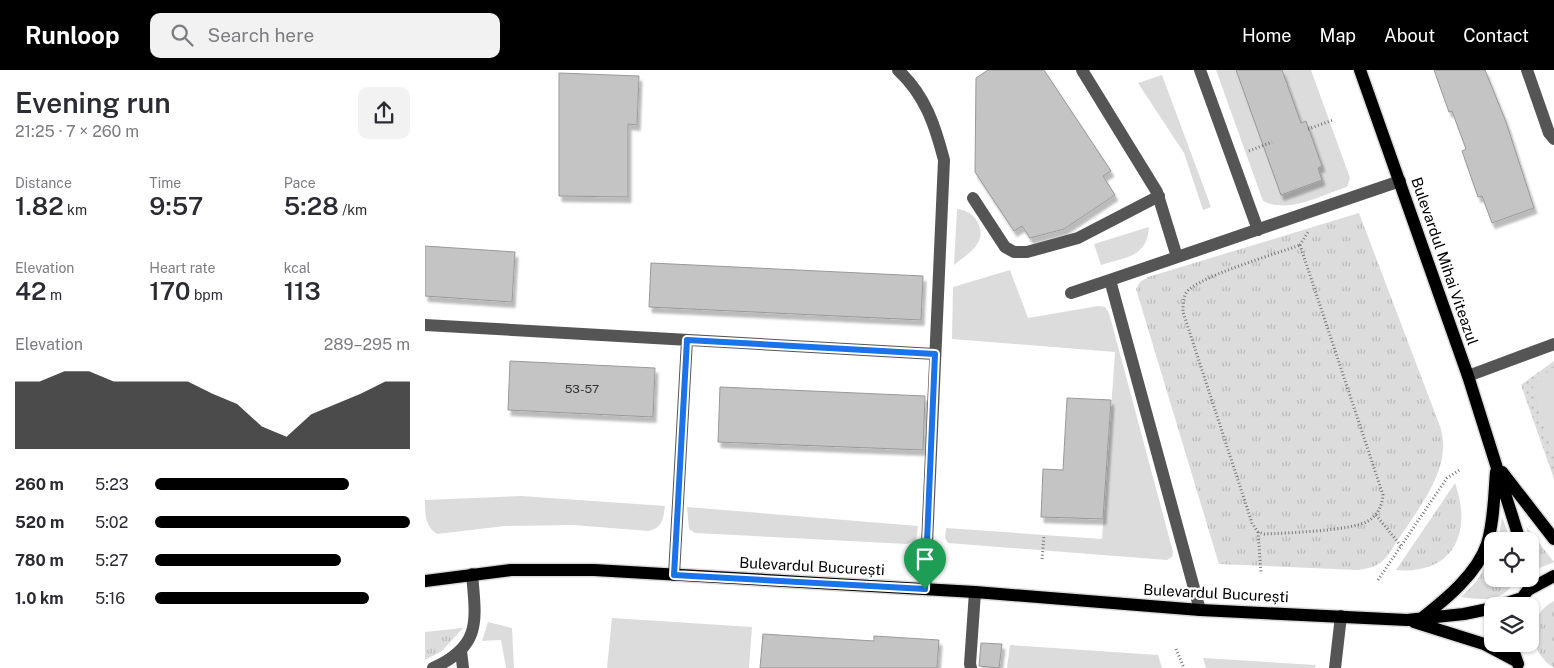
<!DOCTYPE html>
<html lang="en">
<head>
<meta charset="utf-8">
<style>
	:root { --surface:#fff; --page:#f2f2f3; --text:#2b2b33; --muted:#7c7c81; --accent:#000 }
	body { margin:0; font-family:"Public Sans",sans-serif; background:var(--page); color:var(--text); height:100vh; display:flex; flex-direction:column; font-size:19px; white-space:nowrap }
	* { box-sizing:border-box; margin:0 }
	p { font-size:16px; color:var(--muted) }
	.icon { flex:none; width:28px; height:28px; fill:none; stroke:currentColor; stroke-width:2; stroke-linecap:round; stroke-linejoin:round }
	.map { position:relative; flex:1; overflow:hidden }
	.drawer { display:flex; flex-direction:column; background:var(--surface); width:425px }
	.drawer>* { flex:none }
	.buttons { position:absolute; left:1059px; top:462px; display:grid; gap:10px }
	.buttons a { display:grid; place-items:center; width:55px; height:55px; border-radius:10px; background:var(--surface); box-shadow:0 1px 4px #0004; font-size:25px }
	.pin { position:absolute; display:grid; place-items:center; width:42px; height:42px; color:#fff; margin:-51px -21px; border-radius:50% 50% 50% 0; rotate:-45deg; box-shadow:0 0 5px #0007 }
	.pin .icon { rotate:45deg }
	.round { display:grid; place-items:center; flex:none; width:52px; height:52px; border-radius:10px; background:var(--page) }
	.head { display:flex; align-items:center; justify-content:space-between; height:85px; padding:0 15px }
	h1 { font-size:28px; font-weight:600; line-height:38px }
	.metrics { display:grid; grid-template-columns:repeat(3,1fr); gap:8px; height:85px; padding:5px 15px }
	.metrics div { display:grid; align-content:center }
	.metrics b { font-size:25px; font-weight:600 }
	.metrics small { font-size:14px; font-weight:400 }
	.metrics p { font-size:14px }
	.chart { height:140px; padding:10px 15px }
	.chart p { display:flex; justify-content:space-between }
	.chart svg { width:100%; height:90px; margin-top:5px; fill:var(--accent); opacity:.7 }
	ul { padding:0 15px; list-style:none; font-size:16px }
	li { display:grid; grid-template-columns:80px 60px 1fr; align-items:center; height:38px }
	li i { height:12px; border-radius:6px; background:var(--accent) }
	header { display:flex; align-items:center; gap:30px; box-sizing:border-box; height:70px; padding:0 25px; background:var(--accent); color:#fff }
	header strong { font-size:24px }
	nav { display:flex; gap:28px; margin-inline-start:auto; font-size:18px }
	.search { width:350px; height:45px; background:var(--page); display:flex; align-items:center; gap:12px; box-sizing:border-box; padding:0 18px; border-radius:10px; color:var(--muted); font-size:19px }
	main { display:flex; flex:1; min-height:0 }
	.map>svg:first-child { display:block }
</style>
</head>
<body>
<header>
<strong>Runloop</strong>
<div class="search"><svg class="icon" aria-label="search" viewBox="0 0 24 24"><circle cx="10" cy="10" r="6"/><path d="M15 15l6 6"/></svg>Search here</div>
<nav><a>Home</a><a>Map</a><a>About</a><a>Contact</a></nav>
</header>
<main>
<section class="drawer">
<div class="head"><div><h1>Evening run</h1><p>21:25 · 7 × 260 m</p></div><a class="round"><svg class="icon" aria-label="share" viewBox="0 0 24 24"><path d="M12 15V3M7 8l5-5 5 5M5 13v7h14v-7"/></svg></a></div>
<div class="metrics">
<div><p>Distance</p><b>1.82<small> km</small></b></div>
<div><p>Time</p><b>9:57</b></div>
<div><p>Pace</p><b>5:28<small> /km</small></b></div>
</div>
<div class="metrics">
<div><p>Elevation</p><b>42<small> m</small></b></div>
<div><p>Heart rate</p><b>170<small> bpm</small></b></div>
<div><p>kcal</p><b>113</b></div>
</div>
<div class="chart"><p><span>Elevation</span>289–295 m</p>
<svg viewBox="0 0 160 44" preserveAspectRatio="none"><path d="M0 44V11L10 11L20 6L30 6L40 11L50 11L60 11L70 11L80 17L90 22L100 33L110 38L120 27L130 22L140 17L150 11L160 11V44z"/></svg>
</div>
<ul>
<li><b>260 m</b>5:23<i style="width:76%"></i></li>
<li><b>520 m</b>5:02<i style="width:100%"></i></li>
<li><b>780 m</b>5:27<i style="width:73%"></i></li>
<li><b>1.0 km</b>5:16<i style="width:84%"></i></li>
</ul>
</section>
<div class="map">
<svg width="1129" height="598" viewBox="0 0 1129 598">
	<defs>
		<pattern id="grass-tufts" width="24" height="20" patternUnits="userSpaceOnUse" patternTransform="scale(1.25)"><rect width="24" height="20" fill="#dcdcdc"/><path d="M3 7l-1-3M5 7V3M7 7l1-3M15 17l-1-3M17 17v-4M19 17l1-3" fill="none" stroke="#bbb"/></pattern>
		<pattern id="park-dots" width="8" height="8" patternUnits="userSpaceOnUse" patternTransform="scale(1.25)"><rect width="8" height="8" fill="#dcdcdc"/><path d="M2 2h.1M6 6h.1" fill="none" stroke="#bbb" stroke-width="1.8" stroke-linecap="round"/></pattern>
		<filter id="shadow"><feDropShadow dx="3" dy="5.5" stdDeviation="1" flood-color="#0004"/></filter>
	</defs>
	<rect width="100%" height="100%" fill="#fff"/>
	<!-- grass -->
	<path fill="url(#grass-tufts)" d="M934,143l82,216c1,6 3,13 2,20 -1,35 -37,76 -55,106 -9,11 -16,13 -30,15l-139,-6 -83,-275 4,-7 8,-5z
		M1030,413c18,50 -2,92 -59,87z
		M1077,447l9,24h-13z
		M1101,456l28,36 -17,7z
		M1067,485l1,24h22c-10,24 -32,21 -54,18l15,-15z
		M1129,531v67c-26,-16 -28,-53 0,-67z
		M38,558l-21,23 -17,9v-28z"/>
	<!-- park -->
	<path fill="url(#park-dots)" d="M1129,291v118l-33,-94z"/>
	<!-- garden -->
	<path fill="#dcdcdc" d="M791,0h95l39,108 -3,9c-26,8 -58,27 -84,14z
		M737,5l49,132 -8,3 -19,-57 -46,-70z
		M532,139c9,1 15,4 20,12 12,21 -8,32 -23,44z
		M724,157c-2,31 -24,30 -48,38l-7,-21z
		M585,200l18,48 70,-12 7,1 4,6 64,239 -1,5 -5,3 -219,-17 -3,-5 1,-10 156,11 13,-187 -163,-13 1,-52z
		M1129,297v89l-22,-67 6,-9z
		M96,426l144,10c-2,13 -2,21 -16,25l-76,-6 -68,1 -68,8c-12,-8 -12,-19 -12,-34z
		M262,437l231,19 -2,15 -9,3 -212,-11 -6,-4z
		M187,548l140,9 -3,41h-142z
		M63,552l24,6 2,40h-8l-5,-28 -19,1z
		M585,575l148,10 4,13h-155z
		M778,588l113,7 -1,3h-109z"/>
	<!-- building -->
	<path fill="#c4c4c4" stroke="#999" filter="url(#shadow)" d="M563,0h56l67,101 -8,5 12,19 -51,34 -34,9 -8,-12 -8,5 -39,-59 1,-94z
		M811,0h46l19,53 5,-2 16,45 -4,2 4,12 -41,15z
		M1009,0h51l21,52 28,86 -42,15 -10,-27 -4,1 -16,-46 4,-2 -14,-38 -3,1z
		M134,3l80,3 -2,49 -9,-1v73l-69,-1z
		M0,176l90,6 -3,50 -87,-6z
		M226,193l272,13 -2,44 -272,-13z
		M85,291l145,7 -2,49 -145,-7z
		M295,317l205,9 -2,54 -205,-8z
		M642,328l44,2 -8,119 -62,-2 2,-48 20,1z
		M338,564l111,7v-5l65,4 -2,28h-177z
		M556,573l21,1 -3,24 -20,-2z"/>
	<g fill="none" stroke-linecap="round" stroke-linejoin="round">
		<!-- major casing -->
		<g stroke="#dbdbdb" stroke-width="15">
			<path id="major" d="M935,0l108,306 52,165
				M1077,402l52,67
				M0,511l86,-11h83l381,22 225,18 207,10 57,-6 29,-6
				M1073,536l21,-7
				M1091,536l12,-16 26,-14
				M997,548c24,-19 55,-44 65,-74 7,-22 7,-49 9,-72
				M989,552l70,22 32,17
				M1086,574l7,20"/>
		</g>
		<!-- path -->
		<path stroke="#777" stroke-width="3" stroke-dasharray="1 2.5" stroke-linecap="butt" d="M883,59l25,-9
			M824,81l23,-9
			M875,175l83,250c-1,11 -5,20 -15,26 -17,10 -82,12 -104,13l-6,-2 -6,-9 -69,-211c0,-6 0,-14 3,-19 10,-16 93,-40 114,-48z
			M875,175l8,-13
			M951,445l25,31
			M833,462l3,41
			M617,489l2,-23
			M953,510l69,-102 14,-9
			M751,579l8,19"/>
		<!-- minor -->
		<path stroke="#555" stroke-width="12" d="M473,0c27,25 37,55 46,90l-19,429
			M657,0l75,122 20,65
			M775,0l58,160
			M1102,0l22,63 5,6
			M548,128l32,49 9,5h13l51,-14 81,-42
			M646,223l39,-13
			M0,255l510,29
			M1043,306l86,-32
			M249,505l13,-235
			M775,540l-90,-330 290,-99
			M36,581l2,17
			M8,598c49,-22 43,-48 39,-94
			M546,598l-1,-4 5,-72
			M910,598l6,-52"/>
		<!-- major -->
		<use href="#major" stroke="#000" stroke-width="12"/>
	</g>
	<g fill="none" stroke-linecap="round" stroke-linejoin="round">
		<!-- route casing -->
		<g stroke="#fff" stroke-width="10">
			<path id="route" d="M262,270l248,14 -10,235 -251,-14z"/>
		</g>
		<!-- route -->
		<use href="#route" stroke="#1a73e8" stroke-width="6"/>
	</g>
	<g text-anchor="middle" dominant-baseline="central" stroke-width="4.5" stroke-linejoin="round" paint-order="stroke">
		<!-- number labels -->
		<g font-size="12" fill="#313131">
			<text x="157" y="319">53-57</text>
		</g>
		<!-- street labels -->
		<g font-size="15" fill="#000" stroke="#fff">
			<text transform="translate(1020 191) rotate(71)">Bulevardul Mihai Viteazul</text>
			<text transform="translate(387 496) rotate(3)">Bulevardul București</text>
			<text transform="translate(791 523) rotate(3)">Bulevardul București</text>
		</g>
	</g>
</svg>
<div class="buttons">
<a><svg class="icon" aria-label="locate" viewBox="0 0 24 24"><circle cx="12" cy="12" r="6"/><path d="M12 2v4M12 18v4M2 12h4M18 12h4"/></svg></a>
<a><svg class="icon" aria-label="layers" viewBox="0 0 24 24"><path d="M12 4l9 5-9 5-9-5zM3 14l9 5 9-5"/></svg></a>
</div>
<div class="pin" style="left:500px;top:519px;background:#1e9e55"><svg class="icon" aria-label="arrive" viewBox="0 0 24 24"><path d="M6 21V4h12l-3 4 3 4H6"/></svg></div>
</div>
</main>
</body>
</html>
